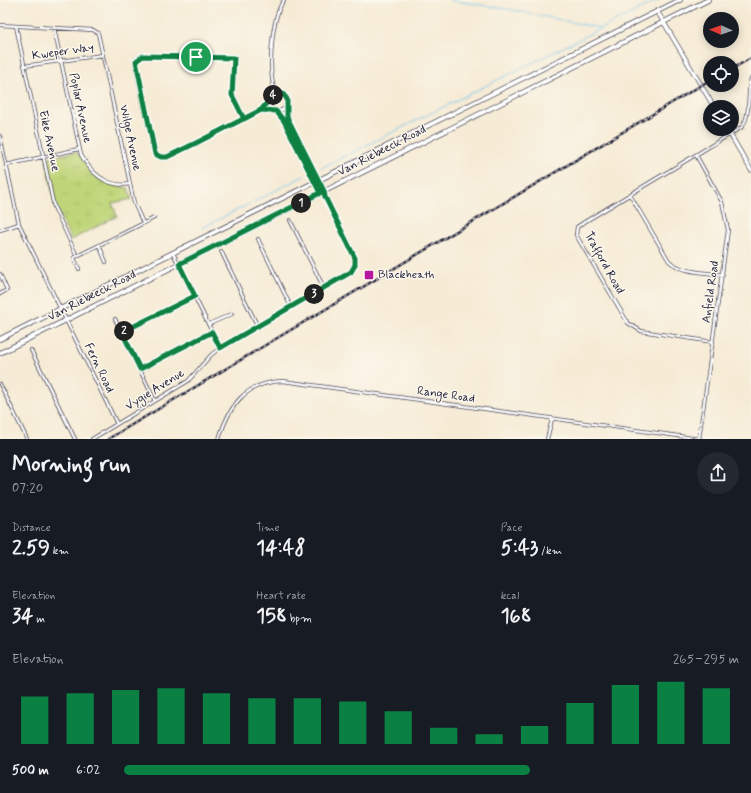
<!DOCTYPE html>
<html lang="en">
<head>
<meta charset="utf-8">
<style>
	:root { --surface:#171b24; --page:#242831; --text:#f1f3f6; --muted:#9ea1a6; --accent:#0b8043 }
	body { margin:0; font-family:Mynerve,sans-serif; background:var(--page); color:var(--text); height:100vh; display:flex; flex-direction:column; font-size:15px; white-space:nowrap }
	* { box-sizing:border-box; margin:0 }
	p { font-size:13px; color:var(--muted) }
	.icon { flex:none; width:22px; height:22px; fill:none; stroke:currentColor; stroke-width:2; stroke-linecap:round; stroke-linejoin:round }
	.map { position:relative; height:439px; overflow:hidden }
	.side { display:flex; flex-direction:column; background:var(--surface); flex:1 }
	.side>* { flex:none }
	.needle { width:26px; rotate:272deg }
	.controls { position:absolute; left:703px; top:12px; display:grid; gap:8px }
	.controls a { display:grid; place-items:center; width:36px; height:36px; border-radius:50%; background:var(--surface); box-shadow:0 2px 10px #0003; font-size:20px }
	.pin { position:absolute; display:grid; place-items:center; width:34px; height:34px; color:#fff; margin:-17px; border:2px solid #fff; border-radius:50%; box-shadow:0 1px 4px #0007 }
	.km { position:absolute; width:20px; height:20px; margin:-10px; border-radius:50%; background:#222; color:#fff; font-size:11px; line-height:20px; text-align:center }
	.round { display:grid; place-items:center; flex:none; width:42px; height:42px; border-radius:21px; background:var(--page) }
	.overview { display:flex; align-items:center; justify-content:space-between; height:68px; padding:0 12px }
	h1 { font-size:22px; font-weight:700; line-height:30px }
	.metrics { display:grid; grid-template-columns:repeat(3,1fr); gap:6px; height:68px; padding:4px 12px }
	.metrics div { display:grid; align-content:center }
	.metrics b { font-size:20px; font-weight:700 }
	.metrics small { font-size:11px; font-weight:400 }
	.metrics p { font-size:11px }
	.chart { height:112px; padding:8px 12px }
	.chart p { display:flex; justify-content:space-between }
	.chart svg { width:100%; height:72px; margin-top:4px; stroke:var(--accent); stroke-width:6 }
	ul { padding:0 12px; list-style:none; font-size:13px }
	li { display:grid; grid-template-columns:64px 48px 1fr; align-items:center; height:30px }
	li i { height:10px; border-radius:5px; background:var(--accent) }
	.map>svg:first-child { display:block }
</style>
</head>
<body>
<div class="map">
<svg width="751" height="439" viewBox="0 0 751 439">
	<defs>
		<pattern id="park-tufts" width="24" height="20" patternUnits="userSpaceOnUse"><rect width="24" height="20" fill="#c0d579"/><path d="M3 7l-1-3M5 7V3M7 7l1-3M15 17l-1-3M17 17v-4M19 17l1-3" fill="none" stroke="#a5b76a"/></pattern>
	</defs>
	<rect width="100%" height="100%" fill="#fbf7ec"/>
	<filter id="ink" filterUnits="userSpaceOnUse"><feTurbulence type="fractalNoise" baseFrequency=".025" numOctaves="2"/><feDisplacementMap in="SourceGraphic" scale="8" xChannelSelector="R" yChannelSelector="G"/><feConvolveMatrix kernelMatrix="1 2 1 2 8 2 1 2 1" color-interpolation-filters="sRGB"/></filter>
	<filter id="wash" filterUnits="userSpaceOnUse"><feTurbulence type="fractalNoise" baseFrequency=".012" numOctaves="4" result="noise"/><feDisplacementMap in="SourceGraphic" scale="16" xChannelSelector="R" yChannelSelector="G"/><feGaussianBlur stdDeviation="0.9" result="paint"/><feColorMatrix in="noise" values="0 0 0 0 0 0 0 0 0 0 0 0 0 0 0 0 0 1.4 0 .05"/><feComposite in="paint" operator="in"/></filter>
	<g filter="url(#wash)">
		<rect width="100%" height="100%" fill="#f6ebd5"/>
		<!-- park -->
		<path fill="url(#park-tufts)" stroke="#717c5a" d="M74,152c9,2 11,13 16,20 11,12 24,12 38,16l4,11 -20,4 5,13 -46,24 -15,-32 -10,-47 1,-3z"/>
		<g fill="none" stroke-linecap="round" stroke-linejoin="round">
			<!-- stream -->
			<path stroke="#71c3ec" stroke-width="1" d="M450,0l63,10 86,18
				M321,168l337,-168
				M202,228l102,-52"/>
		</g>
	</g>
	<g filter="url(#ink)">
		<g fill="none" stroke-linecap="round" stroke-linejoin="round">
			<!-- minor casing -->
			<g stroke="#424052" stroke-width="4">
				<path id="minor" d="M0,25l93,5 5,3 32,151 4,19 9,20
					M16,26l38,181 23,49
					M54,28l27,127c11,19 26,33 49,29
					M24,66l79,-11
					M269 102a9 9 0 1 1 18 0a9 9 0 1 1-18 0Z
					M276,93c-9,-19 -5,-75 8,-93
					M261,110h11
					M276,111l8,10 38,73
					M244,119l-11,-24 1,-37 -91,-2 -7,3 -1,4 18,85 5,8 9,1 94,-47 8,-9
					M0,136l19,88 98,200
					M696,155l26,47 6,28 -29,209
					M6,165l73,-16
					M630,195l39,66c13,12 36,11 54,14
					M290,220l34,68
					M0,230l19,-6
					M258,239l33,68
					M99,245l7,17
					M221,251l37,76
					M173,253l47,95
					M77,256l77,-38
					M77,256l-3,2 5,11
					M0,274l7,16 -7,4
					M115,319l40,82
					M209,324l23,-10
					M122,332l73,-36
					M713,342l-72,-11 -13,-8 -52,-88 1,-8 9,-6 156,-94c9,-12 5,-34 9,-49
					M31,350l44,89
					M140,369l72,-37
					M0,384l27,55
					M92,439l96,-58 23,-26 9,-7 131,-76 4,-7v-7l-30,-61v-6l-36,-70 -3,-14
					M219,439c10,-33 26,-57 64,-58l417,58
					M547,439l5,-20"/>
			</g>
			<!-- tertiary casing -->
			<g stroke="#424052" stroke-width="5">
				<path id="tertiary" d="M657,11l57,96
					M727,129l24,41"/>
			</g>
			<!-- primary casing -->
			<g stroke="#424052" stroke-width="5.5">
				<path id="primary" d="M0,339l680,-339
					M0,353l708,-353"/>
			</g>
			<!-- minor -->
			<use href="#minor" stroke="#fff" stroke-width="2.5"/>
			<!-- tertiary -->
			<use href="#tertiary" stroke="#fff" stroke-width="3.5"/>
			<!-- primary -->
			<use href="#primary" stroke="#fff" stroke-width="4"/>
			<!-- rail casing -->
			<g stroke="#22223b" stroke-width="2.5">
				<path id="rail" d="M732,69l19,-11
					M108,439l602,-359"/>
			</g>
			<!-- rail -->
			<use href="#rail" stroke="#fbf7ec" stroke-width="1" stroke-dasharray="3" stroke-linecap="butt"/>
		</g>
	</g>
	<g fill="none" stroke-linecap="round" stroke-linejoin="round" filter="url(#ink)">
		<!-- route casing -->
		<g stroke="#fff" stroke-width="8">
			<path id="route" d="M196,57l38,1 -2,37 12,24 17,-9 15,1 8,10 36,72 -141,71 16,32 -73,36 18,37 72,-37 8,16 131,-76 4,-7v-7l-30,-61 -1,-6 -37,-74v-18l-4,-5h-9l-13,16 -65,33 -29,14h-6l-6,-3 -19,-93 7,-5 53,1"/>
		</g>
		<!-- route -->
		<use href="#route" stroke="#0b8043" stroke-width="5"/>
	</g>
	<!-- markers -->
	<rect fill="#b5179e" stroke="#fbf7ec" stroke-width="1.5" x="364" y="270" width="10" height="10" rx="2"/>
	<g text-anchor="middle" dominant-baseline="central" stroke-width="3" stroke-linejoin="round" paint-order="stroke">
		<!-- street labels -->
		<g font-size="12" fill="#22223b" stroke="#fbf7ec">
			<text transform="translate(63 52) rotate(-8)">Kweper Way</text>
			<text transform="translate(80 108) rotate(78)">Poplar Avenue</text>
			<text transform="translate(130 138) rotate(78)">Wilge Avenue</text>
			<text transform="translate(49 141) rotate(78)">Eike Avenue</text>
			<text transform="translate(382 151) rotate(-27)">Van Riebeeck Road</text>
			<text transform="translate(604 263) rotate(61)">Trafford Road</text>
			<text transform="translate(711 292) rotate(-82)">Anfield Road</text>
			<text transform="translate(92 296) rotate(-27)">Van Riebeeck Road</text>
			<text transform="translate(99 368) rotate(64)">Fern Road</text>
			<text transform="translate(155 390) rotate(-32)">Vygie Avenue</text>
			<text transform="translate(446 395) rotate(8)">Range Road</text>
		</g>
		<!-- poi labels -->
		<g font-size="12" fill="#22223b" stroke="#fbf7ec" text-anchor="start">
			<text x="378" y="275">Blackheath</text>
		</g>
	</g>
</svg>
<div class="controls">
<a><svg class="needle" viewBox="-14 -14 28 28"><path d="M0-13l5 13h-10z" fill="#e53935"/><path d="M0 13l5-13h-10z" fill="#9ea1a6"/></svg></a>
<a><svg class="icon" aria-label="locate" viewBox="0 0 24 24"><circle cx="12" cy="12" r="6"/><path d="M12 2v4M12 18v4M2 12h4M18 12h4"/></svg></a>
<a><svg class="icon" aria-label="layers" viewBox="0 0 24 24"><path d="M12 4l9 5-9 5-9-5zM3 14l9 5 9-5"/></svg></a>
</div>
<div class="pin" style="left:196px;top:57px;background:#1e9e55"><svg class="icon" aria-label="arrive" viewBox="0 0 24 24"><path d="M6 21V4h12l-3 4 3 4H6"/></svg></div>
<b class="km" style="left:301px;top:203px">1</b>
<b class="km" style="left:124px;top:331px">2</b>
<b class="km" style="left:314px;top:294px">3</b>
<b class="km" style="left:273px;top:95px">4</b>
</div>
<section class="side">
<div class="overview"><div><h1>Morning run</h1><p>07:20</p></div><a class="round"><svg class="icon" aria-label="share" viewBox="0 0 24 24"><path d="M12 15V3M7 8l5-5 5 5M5 13v7h14v-7"/></svg></a></div>
<div class="metrics">
<div><p>Distance</p><b>2.59<small> km</small></b></div>
<div><p>Time</p><b>14:48</b></div>
<div><p>Pace</p><b>5:43<small> /km</small></b></div>
</div>
<div class="metrics">
<div><p>Elevation</p><b>34<small> m</small></b></div>
<div><p>Heart rate</p><b>158<small> bpm</small></b></div>
<div><p>kcal</p><b>168</b></div>
</div>
<div class="chart"><p><span>Elevation</span>265–295 m</p>
<svg viewBox="0 0 160 44" preserveAspectRatio="none"><path d="M5 44V15M15 44V13M25 44V11M35 44V10M45 44V13M55 44V16M65 44V16M75 44V18M85 44V24M95 44V34M105 44V38M115 44V33M125 44V19M135 44V8M145 44V6M155 44V10"/></svg>
</div>
<ul>
<li><b>500 m</b>6:02<i style="width:66%"></i></li>
</ul>
</section>
</body>
</html>
